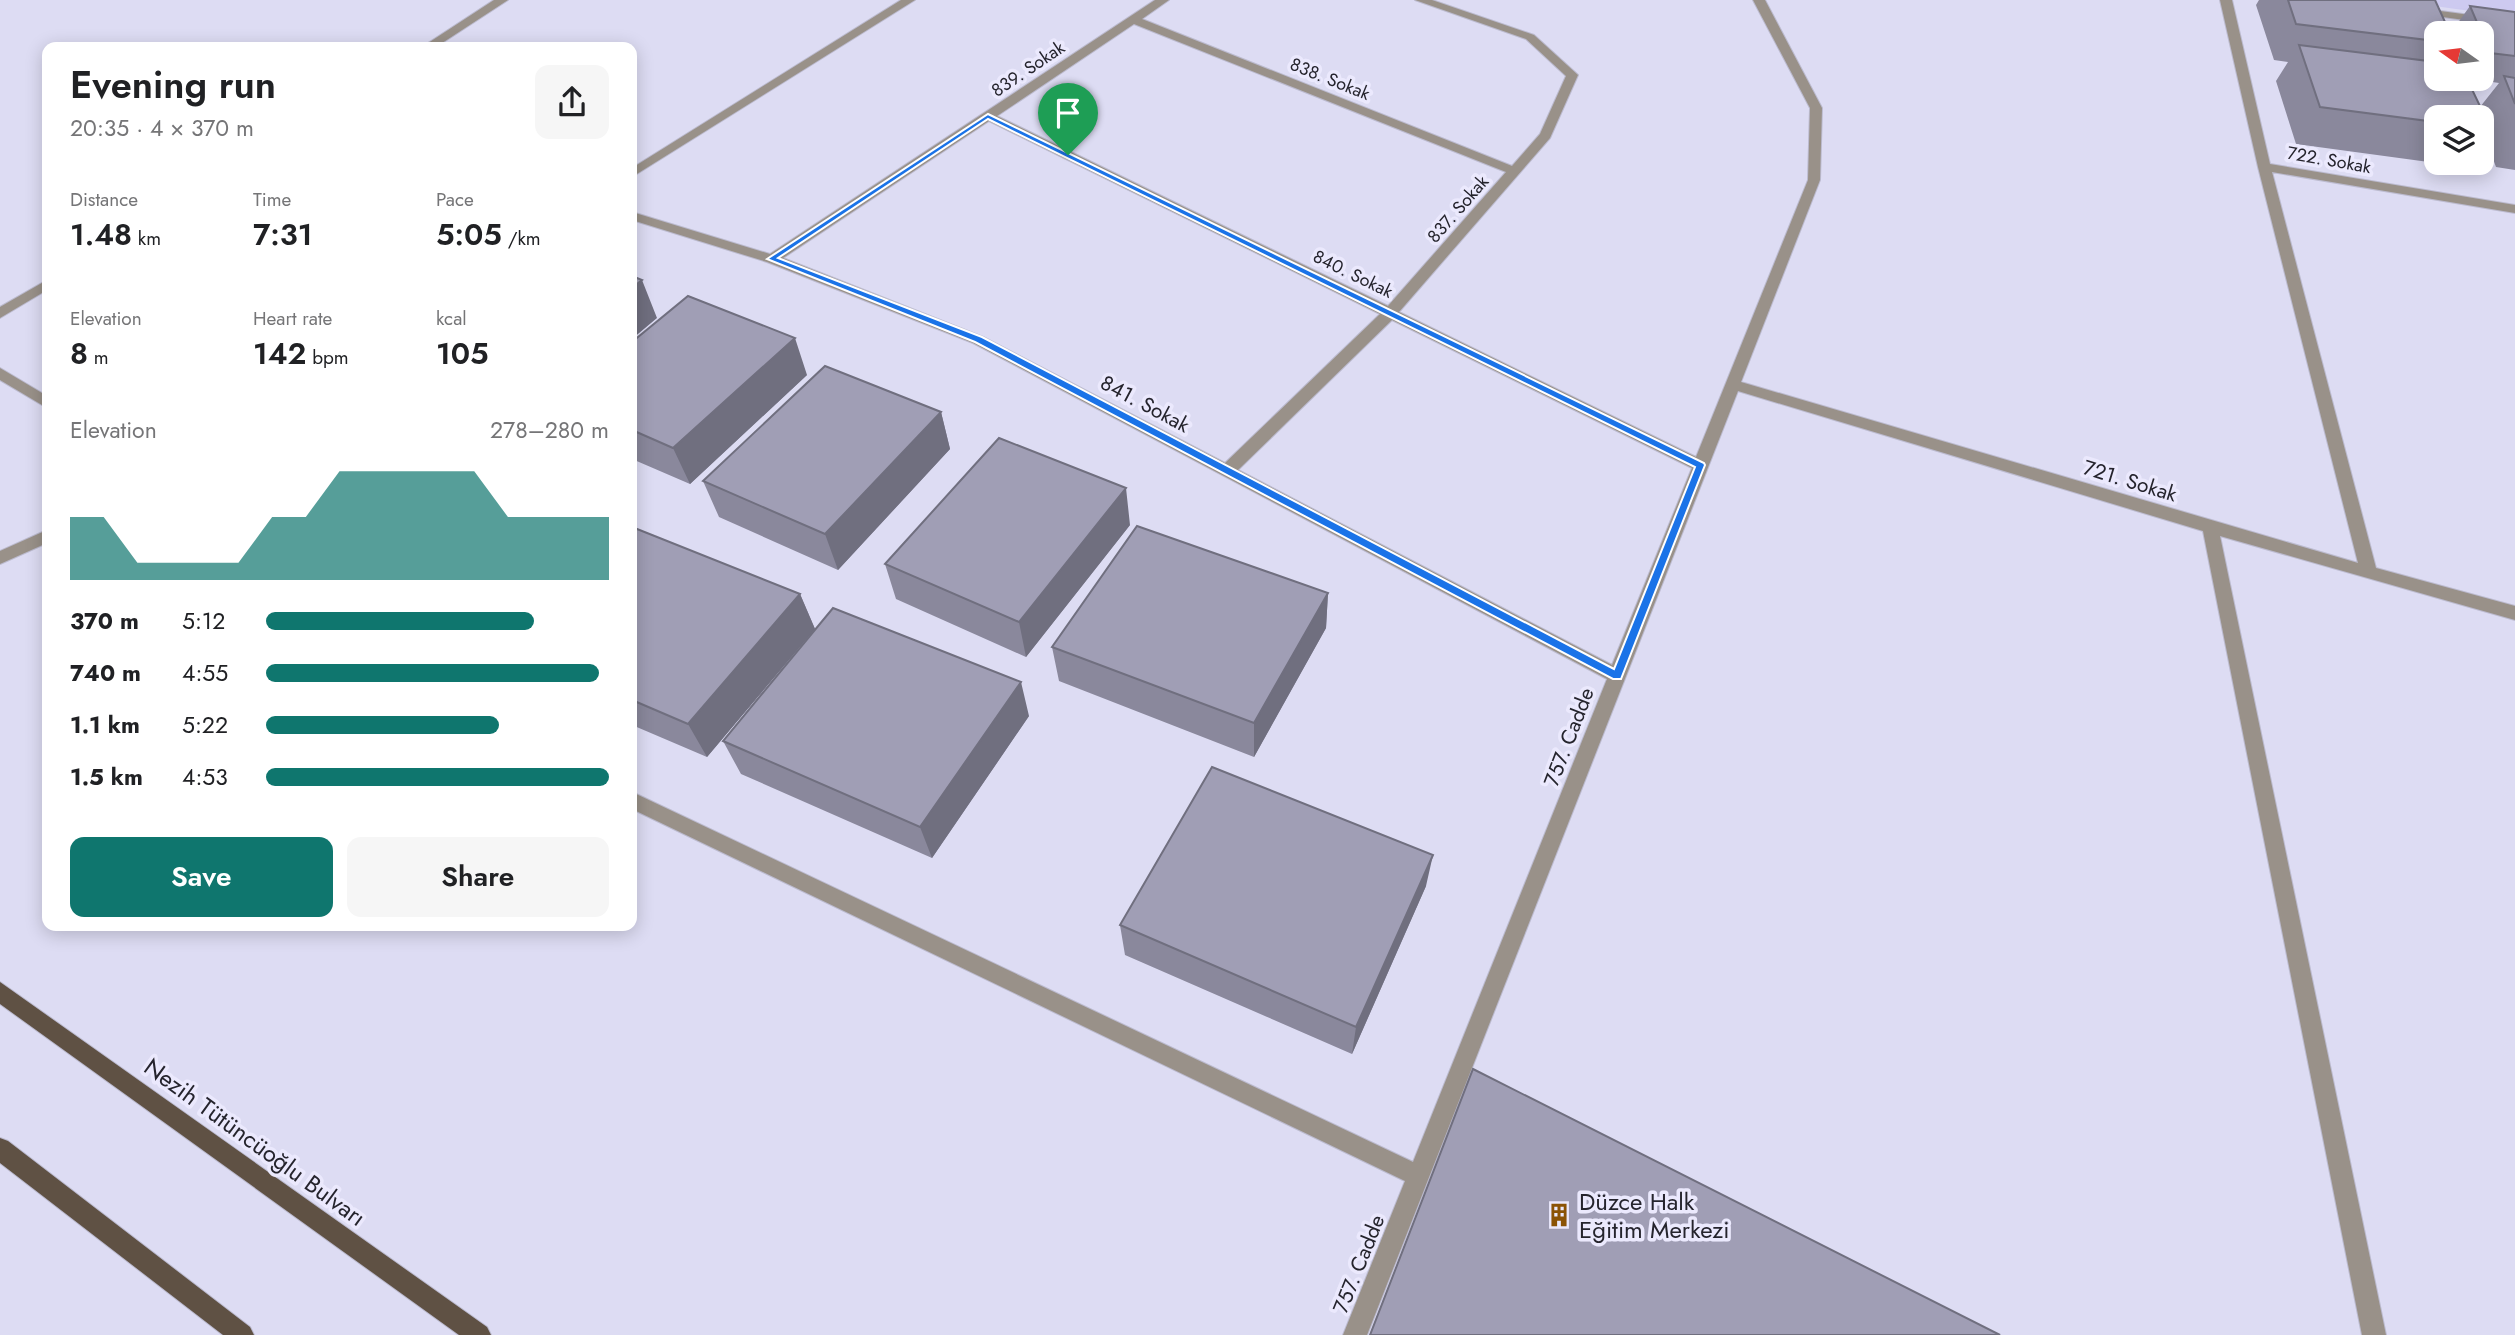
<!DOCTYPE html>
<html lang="en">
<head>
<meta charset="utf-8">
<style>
	:root { --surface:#fff; --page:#f6f6f6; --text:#202124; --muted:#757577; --accent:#0f766e }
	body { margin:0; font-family:Jost,sans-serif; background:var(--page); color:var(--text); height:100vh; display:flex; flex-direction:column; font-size:26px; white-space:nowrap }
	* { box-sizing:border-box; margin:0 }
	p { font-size:23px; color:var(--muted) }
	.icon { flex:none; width:38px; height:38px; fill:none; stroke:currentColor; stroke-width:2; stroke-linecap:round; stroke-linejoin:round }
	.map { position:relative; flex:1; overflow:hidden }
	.panel { position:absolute; left:42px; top:42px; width:595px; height:889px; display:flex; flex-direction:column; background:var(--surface); border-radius:14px; box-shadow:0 4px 18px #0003 }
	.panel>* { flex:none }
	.needle { width:46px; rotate:284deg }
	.fabs { position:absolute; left:2424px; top:21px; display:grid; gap:14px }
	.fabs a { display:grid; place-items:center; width:70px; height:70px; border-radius:14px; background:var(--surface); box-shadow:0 4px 18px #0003; font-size:35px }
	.pin { position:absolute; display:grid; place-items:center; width:60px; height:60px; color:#fff; margin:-72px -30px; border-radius:50% 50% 50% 0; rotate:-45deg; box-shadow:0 0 7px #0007 }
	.pin .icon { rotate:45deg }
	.round { display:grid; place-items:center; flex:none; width:74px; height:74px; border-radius:14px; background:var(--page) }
	.summary { display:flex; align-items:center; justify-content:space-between; height:119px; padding:0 28px }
	h1 { font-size:38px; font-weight:600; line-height:52px }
	.stats { display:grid; grid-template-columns:repeat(3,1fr); gap:10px; height:119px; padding:7px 28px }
	.stats div { display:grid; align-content:center }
	.stats b { font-size:30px; font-weight:600 }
	.stats small { font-size:19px; font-weight:400 }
	.stats p { font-size:19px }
	.chart { height:196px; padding:14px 28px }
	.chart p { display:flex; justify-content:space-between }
	.chart svg { width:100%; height:126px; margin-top:7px; fill:var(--accent); opacity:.7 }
	.primary-button { display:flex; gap:14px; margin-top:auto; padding:14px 28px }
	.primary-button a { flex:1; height:80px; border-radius:14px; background:var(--accent); color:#fff; font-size:28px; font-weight:600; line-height:80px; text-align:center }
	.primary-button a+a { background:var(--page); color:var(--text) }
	ul { padding:0 28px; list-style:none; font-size:23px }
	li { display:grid; grid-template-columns:112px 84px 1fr; align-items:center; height:52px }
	li i { height:18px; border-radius:9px; background:var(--accent) }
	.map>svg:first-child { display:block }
</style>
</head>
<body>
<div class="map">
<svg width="2515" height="1335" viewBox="0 0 2515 1335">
	<rect width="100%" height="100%" fill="#dddcf3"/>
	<!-- green -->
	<path fill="#cdcaf0" d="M2390,0h125v17z"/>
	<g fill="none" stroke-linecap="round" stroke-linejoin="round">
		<!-- minor casing -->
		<g stroke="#bcbbcf" stroke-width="2">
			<path id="minor" d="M494,0h14l-72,47h-14z
				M901,0h14l-283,177v-9z
				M1155,0h14l-27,19 370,147 28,-32 26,-58 -40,-37 -111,-39h17l102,35 44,40 -28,63 -151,174 297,145 112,-277 2,-72 -57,-108h12l57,108 -2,72 -79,202 617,181 -100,-396 -38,-167h12l38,164 245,41v8l-243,-41 104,396 139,38v14l-295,-84 166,799h-24l-159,-804 -465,-140 -371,944h-24l62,-154 -773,-372v-17l781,370 194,-483 -634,-336 -206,-81 -135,-42v-8l138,42zM1134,24l372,148 -118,134 -391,-190zM989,121l391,193 -155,149 -242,-126 -200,-79zM1392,320l300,148 -80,197 -374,-195z
				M2418,8l97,13v6l-101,-14v-4z
				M47,280v10l-47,28v-11z
				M0,368l47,28v12l-47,-28z
				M47,530v13l-47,21v-13z"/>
		</g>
		<!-- major casing -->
		<g stroke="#bcbbcf" stroke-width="2">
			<path id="major" d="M0,982l487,345 4,8h-32l-459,-331z
				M0,1138l8,3 242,186 4,8h-31l-223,-172z"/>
		</g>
		<!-- minor -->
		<use href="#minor" fill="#999189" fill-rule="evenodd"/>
		<!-- major -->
		<use href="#major" fill="#5f5144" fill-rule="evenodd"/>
	</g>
	<!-- wall -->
	<path fill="#8a889c" d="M2259,0h176l1,79 44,28 19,-24 -26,-4h9v-46h-29l-1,-2 18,-25 45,6v158l-19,-3 -11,-30 -3,4v-24h-46v46l-140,-19 -20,-63 12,-19 -14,-2 -18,-55z
		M2438,163h27l-3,3z
		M632,342l175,33 -117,109 -58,-25z
		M941,412l9,37 -112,121 -119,-53 -16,-36z
		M1130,525l-104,132 -130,-58 -11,-35z
		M632,527l168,67 15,35 -108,128 -75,-32z
		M1328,593l-2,35 -72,129 -195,-76 -7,-34z
		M1029,716l-97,142 -191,-84 -18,-33z
		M1426,886l-74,168 -227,-99 -5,-30z"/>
	<!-- shaded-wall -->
	<path fill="#706f7f" d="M642,280l15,38 -25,21v-51z
		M795,338l12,37 -117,109 -17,-36z
		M941,412l9,37 -112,121 -13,-36z
		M1126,488l4,37 -104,132 -7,-35z
		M1328,593l-2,35 -72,129v-34z
		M800,594l15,35 -108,128 -19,-33z
		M1021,682l8,34 -97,142 -12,-31z
		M1433,855l-7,31 -74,168 4,-27z"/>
	<!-- building -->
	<path fill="#a09eb5" stroke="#706f7f" stroke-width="2" d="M2288,0h147l15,33h-14v8l-140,-17z
		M2470,6l45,6v44l-25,-3z
		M2299,45l137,17v17h31l24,50 -9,-1v-11h-46v5l-116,-15z
		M2504,76l11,2v26z
		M632,276l10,4 -10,8z
		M688,296l107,42 -122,110 -41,-18v-88z
		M825,366l116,46 -116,122 -122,-53z
		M999,438l127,50 -107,134 -134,-58z
		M1137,526l191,67 -74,130 -202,-76z
		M632,527l168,67 -112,130 -56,-24z
		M833,608l188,74 -101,145 -197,-86z
		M1212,767l221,88 -77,172 -236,-102z
		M1473,1069l527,266h-630z"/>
	<!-- route -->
	<path fill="#1a73e8" stroke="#fff" stroke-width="2" fill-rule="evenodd" d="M988,114l716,349 1,2 -84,214h-8l-638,-337 -208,-83zM988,119l707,348 -81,202 -632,-332 -204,-79z"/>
	<!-- icons -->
	<defs>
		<g id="building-bare" transform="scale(1.89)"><path d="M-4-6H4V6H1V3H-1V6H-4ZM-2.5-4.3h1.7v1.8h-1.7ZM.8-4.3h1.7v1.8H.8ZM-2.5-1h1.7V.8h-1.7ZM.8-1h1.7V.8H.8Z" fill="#8b5306" stroke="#ebe9fd" stroke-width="2.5" paint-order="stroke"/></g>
	</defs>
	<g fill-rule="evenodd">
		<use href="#building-bare" x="1559" y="1215"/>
	</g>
	<g text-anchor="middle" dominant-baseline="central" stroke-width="7" stroke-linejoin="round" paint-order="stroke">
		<!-- far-street labels -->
		<g font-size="18" fill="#25242d" stroke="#ebe9fd">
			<text transform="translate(1028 69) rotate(-34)">839. Sokak</text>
			<text transform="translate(1330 79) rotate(22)">838. Sokak</text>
			<text transform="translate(2329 160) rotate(10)">722. Sokak</text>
			<text transform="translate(1458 209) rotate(-49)">837. Sokak</text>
			<text transform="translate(1353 274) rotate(26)">840. Sokak</text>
		</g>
		<!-- street labels -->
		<g font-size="21" fill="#25242d" stroke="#ebe9fd">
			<text transform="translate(1145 404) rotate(28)">841. Sokak</text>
			<text transform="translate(2130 481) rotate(17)">721. Sokak</text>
			<text transform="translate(1569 737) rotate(-69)">757. Cadde</text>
			<text transform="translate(1359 1264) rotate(-68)">757. Cadde</text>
		</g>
		<!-- near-street labels -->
		<g font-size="24" fill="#25242d" stroke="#ebe9fd">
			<text transform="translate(255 1142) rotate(36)">Nezih Tütüncüoğlu Bulvarı</text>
		</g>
		<!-- near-poi labels -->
		<g font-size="24" fill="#25242d" stroke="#ebe9fd" text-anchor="start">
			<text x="1579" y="1201">Düzce Halk<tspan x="1579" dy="28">Eğitim Merkezi</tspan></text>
		</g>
	</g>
</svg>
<div class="fabs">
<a><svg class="needle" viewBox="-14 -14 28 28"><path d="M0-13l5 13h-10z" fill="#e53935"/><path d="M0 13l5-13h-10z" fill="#757577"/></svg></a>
<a><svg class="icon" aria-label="layers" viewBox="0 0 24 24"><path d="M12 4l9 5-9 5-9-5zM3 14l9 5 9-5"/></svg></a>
</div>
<div class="pin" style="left:1068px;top:155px;background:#1e9e55"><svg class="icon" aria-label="arrive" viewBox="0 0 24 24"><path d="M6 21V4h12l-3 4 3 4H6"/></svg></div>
<section class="panel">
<div class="summary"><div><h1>Evening run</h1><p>20:35 · 4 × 370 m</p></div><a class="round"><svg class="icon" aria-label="share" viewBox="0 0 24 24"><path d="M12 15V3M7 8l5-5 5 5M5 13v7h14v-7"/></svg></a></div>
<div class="stats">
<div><p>Distance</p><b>1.48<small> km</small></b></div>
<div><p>Time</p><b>7:31</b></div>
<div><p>Pace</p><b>5:05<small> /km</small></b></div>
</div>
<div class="stats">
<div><p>Elevation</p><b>8<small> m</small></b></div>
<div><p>Heart rate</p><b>142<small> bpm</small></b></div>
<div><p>kcal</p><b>105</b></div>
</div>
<div class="chart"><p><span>Elevation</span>278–280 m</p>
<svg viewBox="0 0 160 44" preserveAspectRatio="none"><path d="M0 44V22L10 22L20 38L30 38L40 38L50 38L60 22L70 22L80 6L90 6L100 6L110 6L120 6L130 22L140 22L150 22L160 22V44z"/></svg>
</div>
<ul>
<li><b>370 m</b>5:12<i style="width:78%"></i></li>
<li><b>740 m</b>4:55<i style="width:97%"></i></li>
<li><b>1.1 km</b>5:22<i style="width:68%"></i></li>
<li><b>1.5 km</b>4:53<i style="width:100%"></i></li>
</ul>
<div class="primary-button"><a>Save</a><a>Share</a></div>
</section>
</div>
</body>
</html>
